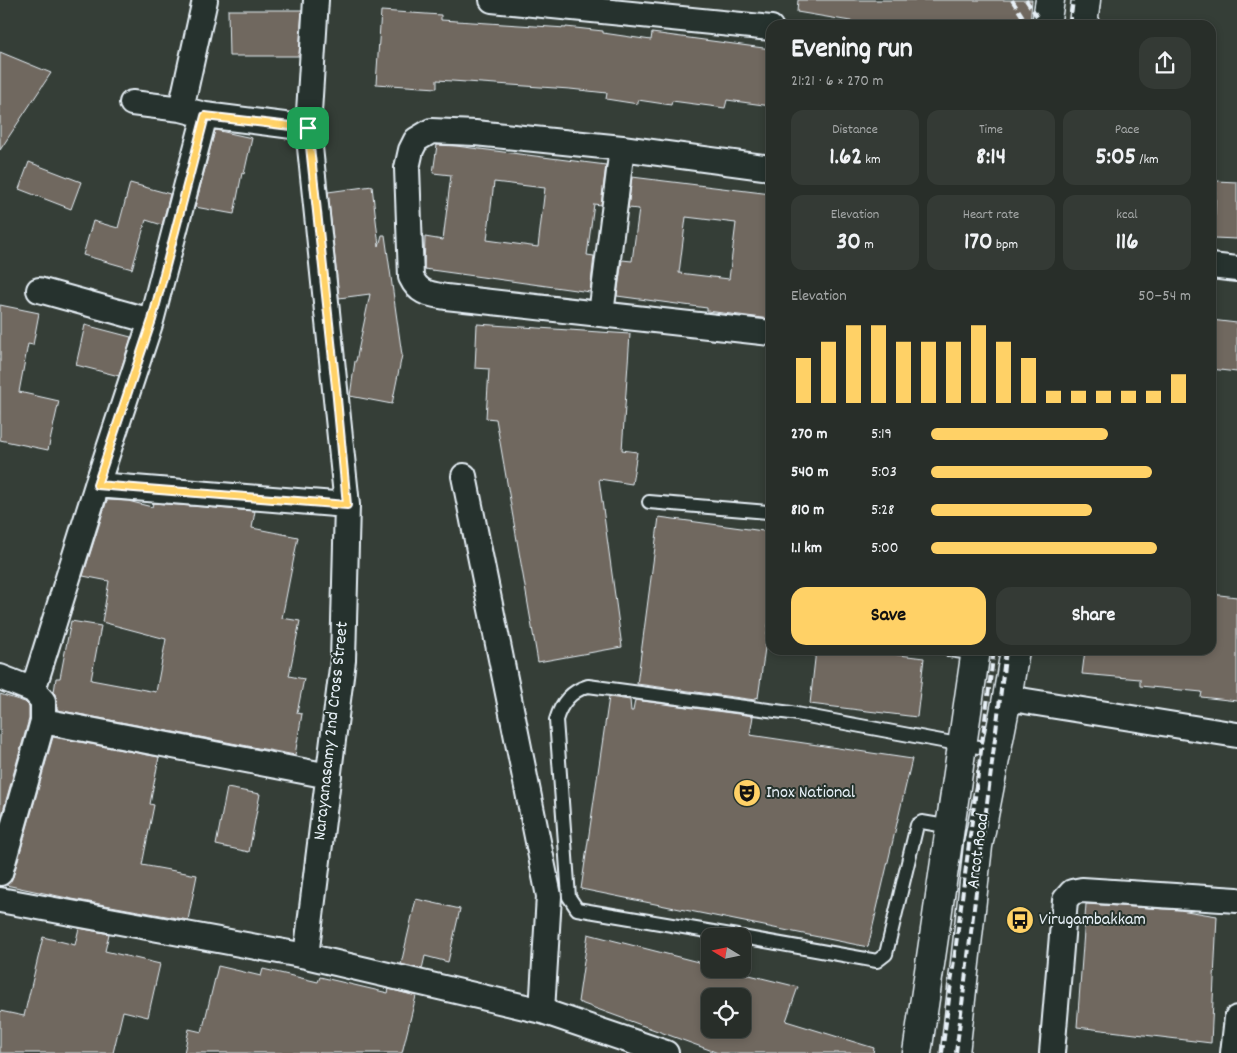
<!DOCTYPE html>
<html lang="en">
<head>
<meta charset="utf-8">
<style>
	:root { --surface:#282e29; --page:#343a35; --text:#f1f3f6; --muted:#a5a8a8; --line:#444a46; --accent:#ffd166 }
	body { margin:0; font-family:Dekko,sans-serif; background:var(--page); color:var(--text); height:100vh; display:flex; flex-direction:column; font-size:19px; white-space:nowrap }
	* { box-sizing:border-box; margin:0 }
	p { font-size:16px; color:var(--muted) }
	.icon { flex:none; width:28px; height:28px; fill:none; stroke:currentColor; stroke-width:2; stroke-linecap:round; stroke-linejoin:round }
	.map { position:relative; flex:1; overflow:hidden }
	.details { position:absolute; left:766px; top:20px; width:450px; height:635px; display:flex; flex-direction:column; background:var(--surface); border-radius:15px; box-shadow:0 2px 8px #0003,0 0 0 1px var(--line) }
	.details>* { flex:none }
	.needle { width:32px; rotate:280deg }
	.tools { position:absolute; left:701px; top:928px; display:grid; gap:10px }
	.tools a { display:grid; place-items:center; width:50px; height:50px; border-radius:10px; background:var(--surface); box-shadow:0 2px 8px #0003,0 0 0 1px var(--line); font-size:25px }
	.pin { position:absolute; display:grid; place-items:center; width:42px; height:42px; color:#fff; margin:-21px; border-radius:10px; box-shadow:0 2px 8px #0006 }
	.round { display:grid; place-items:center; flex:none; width:52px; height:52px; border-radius:15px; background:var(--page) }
	.head { display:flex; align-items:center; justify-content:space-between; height:85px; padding:0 25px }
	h1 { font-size:28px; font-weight:700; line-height:38px }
	.figures { display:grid; grid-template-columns:repeat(3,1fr); gap:8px; height:85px; padding:5px 25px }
	.figures div { display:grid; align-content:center; border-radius:12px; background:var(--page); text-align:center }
	.figures b { font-size:25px; font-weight:700 }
	.figures small { font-size:14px; font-weight:400 }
	.figures p { font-size:14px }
	.chart { height:140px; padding:10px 25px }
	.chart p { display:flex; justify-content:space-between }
	.chart svg { width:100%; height:90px; margin-top:5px; stroke:var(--accent); stroke-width:6 }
	.button { display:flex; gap:10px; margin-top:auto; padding:10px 25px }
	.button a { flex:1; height:58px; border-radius:15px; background:var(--accent); color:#111; font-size:20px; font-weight:700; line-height:58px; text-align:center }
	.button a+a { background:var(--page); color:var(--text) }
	ul { padding:0 25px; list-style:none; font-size:16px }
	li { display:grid; grid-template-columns:80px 60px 1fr; align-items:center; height:38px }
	li i { height:12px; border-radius:6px; background:var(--accent) }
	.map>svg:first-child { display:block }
</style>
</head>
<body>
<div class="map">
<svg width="1237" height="1053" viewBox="0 0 1237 1053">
	<rect width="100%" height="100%" fill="#353e37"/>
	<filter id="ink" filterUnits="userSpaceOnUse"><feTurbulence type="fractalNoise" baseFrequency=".02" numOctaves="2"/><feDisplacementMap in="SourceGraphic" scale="10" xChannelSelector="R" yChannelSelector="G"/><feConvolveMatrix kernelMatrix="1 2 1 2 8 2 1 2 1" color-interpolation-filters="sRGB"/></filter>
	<g filter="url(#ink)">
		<!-- building -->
		<path fill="#70685f" stroke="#e8f1f8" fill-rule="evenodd" d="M798,0h234l-2,25h-156l-77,-13z
			M228,10h74l-3,46h-70z
			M381,11l60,4v5l125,8v-1l37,4v2l48,7 1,-7 119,16v57l-44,-6 -2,8 -53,-7 -1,4 -33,-5v4l-32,-5 1,-6 -37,-4 -133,-9v8l-61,-4z
			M0,52l51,21 -51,77z
			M215,130l37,8 -8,36 -2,-1 -8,41 -39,-7z
			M437,145l19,1 150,19 -5,40 -7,-1 -7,51 7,1 -4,36 -166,-23 1,-32 18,3 8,-65 -18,-2zM494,182l51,6 -7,59 -51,-7z
			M29,162l52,20 -10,27 -52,-20z
			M632,177l139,17v125l-64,-8v-3l-90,-12 5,-36 10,1 7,-52 -11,-1zM686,217l50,6 -7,56 -50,-6z
			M1216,181l21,1v57l-23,-1z
			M130,183l40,11 -8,31 -16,-5 -14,49 -49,-14 10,-34 25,7z
			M372,186l7,60 3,-11h3l17,120 -10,49 -42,-8 5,-35h1l14,-67 -31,4 -11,-106z
			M0,305l39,8 -6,32 -5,-1 -9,48 40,9 -11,49 -48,-10z
			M1211,320l26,3v49l-26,-3z
			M477,324l153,10 -8,116 15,2 -5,32 -33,-5 23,168 -84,15 -42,-243 -10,-1 3,-49 -14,-1z
			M85,325l46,12 -12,39 -43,-11z
			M107,500l21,1 24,6 1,-4 102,8 -3,17 46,9 -16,81 18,3 -11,55 15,3 -7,34 5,1 -7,41 -238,-45v-9l-3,-9 2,-14h4l11,-57 30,5 -10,54 65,12 10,-53 -64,-17 7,-41 -26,-5z
			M659,517l112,15v73l-13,93 -3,-1v3l-118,-16z
			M1211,594l26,3v104l-36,-4 1,-5 -62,-6v-7l-58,-5 3,-24h126z
			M816,650h42l66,8 -7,59 -107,-13z
			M0,694l25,8 4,4v13l-29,103z
			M609,697l21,3 1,11h2l2,-11 118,16 -3,19 162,24 -44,188 -287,-58z
			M53,737l106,20 -9,47 4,1 -12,60 55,10 -9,45 -116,-21 -66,-14 7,-8z
			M227,788l33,6 -11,58 -33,-7z
			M416,899l44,10 -12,53 -23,-6 -3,13 -21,-5z
			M1086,904l94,6 37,6 -6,127 -134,-16z
			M79,928l30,6 -4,17 55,13 -12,53 -25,-6 -10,42h-113v-42l24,5 19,-79 32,8z
			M588,934l122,31v4h15l73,18 -12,34 88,27 -1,5h-155l-140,-51zM710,996h32v33h-32z
			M218,966l43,10 2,-7 55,13 2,-5 68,16 1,-4 27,7 -14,57h-218l5,-24 13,3z"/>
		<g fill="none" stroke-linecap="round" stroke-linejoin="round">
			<!-- service casing -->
			<g stroke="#e8f1f8" stroke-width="16">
				<path id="service" d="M649,502l119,10 3,2
					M950,650l26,4
					M737,936l-160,-27 -8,-12 -13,-177c5,-17 15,-29 32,-34l203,27 172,32 33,4
					M742,937l135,24 9,-7 31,-129 5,-3 29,5"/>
			</g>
			<!-- minor casing -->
			<g stroke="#e8f1f8" stroke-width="28">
				<path id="minor" d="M492,0l279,28
					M132,103l49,6 24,6 103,13
					M181,109l24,-109
					M771,168l-149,-20 -147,-15 -44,-2 -15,9 -5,10 -4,18 4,109c8,17 18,17 35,20l325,36
					M1211,266l26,3
					M39,290l112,31
					M601,314l21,-166
					M464,476l85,420 -7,115
					M97,485l250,20
					M0,677l33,13 10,11v20
					M33,690l64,-205 54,-164 54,-206
					M1007,698l230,37
					M0,873l43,-152 286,55
					M0,900l306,56 236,55 124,42
					M306,956l37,-296 4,-155 -39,-377 8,-128
					M1052,1053l13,-153 7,-8 10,-2 155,10
					M1233,1053l4,-35"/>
			</g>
			<!-- primary casing -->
			<g stroke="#e8f1f8" stroke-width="31">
				<path id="primary" d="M1046,25l4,-25
					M1083,25l3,-25
					M917,1053l59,-403
					M955,1053l23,-207 29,-148 8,-48"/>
			</g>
			<!-- service -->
			<use href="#service" stroke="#26332d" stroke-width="12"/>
			<!-- minor -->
			<use href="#minor" stroke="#26332d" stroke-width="24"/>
			<!-- primary -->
			<use href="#primary" stroke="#26332d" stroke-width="28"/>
			<!-- rail -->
			<path stroke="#e8f1f8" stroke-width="4" stroke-dasharray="8 4" stroke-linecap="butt" d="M1012,0l16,25
				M1026,0l17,25
				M1070,25l3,-25
				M942,1053l52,-403
				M956,1053l50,-403"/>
		</g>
	</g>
	<g fill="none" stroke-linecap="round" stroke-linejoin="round" filter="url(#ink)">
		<!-- route casing -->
		<g stroke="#fff" stroke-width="10">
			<path id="route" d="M205,116l103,12 28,260 11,117 -250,-20 55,-165z"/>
		</g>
		<!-- route -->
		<use href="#route" stroke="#ffd166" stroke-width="6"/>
	</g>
	<!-- icons -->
	<defs>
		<g id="theatre-disc" transform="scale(1.4375)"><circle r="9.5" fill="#ffd166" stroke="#26332d"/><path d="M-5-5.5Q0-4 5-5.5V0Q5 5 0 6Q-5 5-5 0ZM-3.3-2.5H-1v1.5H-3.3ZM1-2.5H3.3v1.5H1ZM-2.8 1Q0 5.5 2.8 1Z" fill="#111"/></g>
		<g id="bus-disc" transform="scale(1.4375)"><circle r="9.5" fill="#ffd166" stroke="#26332d"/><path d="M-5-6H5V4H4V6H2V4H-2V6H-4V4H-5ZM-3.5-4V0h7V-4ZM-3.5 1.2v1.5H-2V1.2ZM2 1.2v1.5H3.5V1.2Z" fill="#111"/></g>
	</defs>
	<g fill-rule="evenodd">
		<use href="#theatre-disc" x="747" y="793"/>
		<use href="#bus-disc" x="1020" y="920"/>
	</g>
	<g text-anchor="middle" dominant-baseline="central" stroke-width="4" stroke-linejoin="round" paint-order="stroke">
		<!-- street labels -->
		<g font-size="18" fill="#e8f1f8" stroke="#26332d">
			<text transform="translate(332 731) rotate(-84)">Narayanasamy 2nd Cross Street</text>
			<text transform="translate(979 851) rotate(-82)">Arcot Road</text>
		</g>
		<!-- poi labels -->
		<g font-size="18" fill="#e8f1f8" stroke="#26332d" text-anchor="start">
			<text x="766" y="793">Inox National</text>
			<text x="1039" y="920">Virugambakkam</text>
		</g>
	</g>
</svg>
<div class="tools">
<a><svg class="needle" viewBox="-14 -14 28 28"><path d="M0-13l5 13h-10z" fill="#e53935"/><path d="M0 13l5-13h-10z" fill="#a5a8a8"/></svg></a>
<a><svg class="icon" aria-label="locate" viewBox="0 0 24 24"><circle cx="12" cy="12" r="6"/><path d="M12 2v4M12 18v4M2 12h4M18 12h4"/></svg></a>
</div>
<div class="pin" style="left:308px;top:128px;background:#1e9e55"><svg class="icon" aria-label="arrive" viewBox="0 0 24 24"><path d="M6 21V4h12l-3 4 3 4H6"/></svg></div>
<section class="details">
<div class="head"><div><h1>Evening run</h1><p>21:21 · 6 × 270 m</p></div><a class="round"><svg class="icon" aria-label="share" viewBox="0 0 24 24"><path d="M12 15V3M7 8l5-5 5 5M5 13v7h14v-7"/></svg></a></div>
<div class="figures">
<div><p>Distance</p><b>1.62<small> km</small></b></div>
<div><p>Time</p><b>8:14</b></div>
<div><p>Pace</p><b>5:05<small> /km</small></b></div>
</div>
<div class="figures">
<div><p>Elevation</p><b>30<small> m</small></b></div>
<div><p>Heart rate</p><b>170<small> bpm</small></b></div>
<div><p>kcal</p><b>116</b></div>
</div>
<div class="chart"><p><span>Elevation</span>50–54 m</p>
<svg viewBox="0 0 160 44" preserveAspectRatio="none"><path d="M5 44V22M15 44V14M25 44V6M35 44V6M45 44V14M55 44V14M65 44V14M75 44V6M85 44V14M95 44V22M105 44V38M115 44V38M125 44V38M135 44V38M145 44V38M155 44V30"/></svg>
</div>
<ul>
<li><b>270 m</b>5:19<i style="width:68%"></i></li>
<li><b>540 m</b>5:03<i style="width:85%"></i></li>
<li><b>810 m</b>5:28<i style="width:62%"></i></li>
<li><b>1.1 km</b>5:00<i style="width:87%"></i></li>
</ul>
<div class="button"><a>Save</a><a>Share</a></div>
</section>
</div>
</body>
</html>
